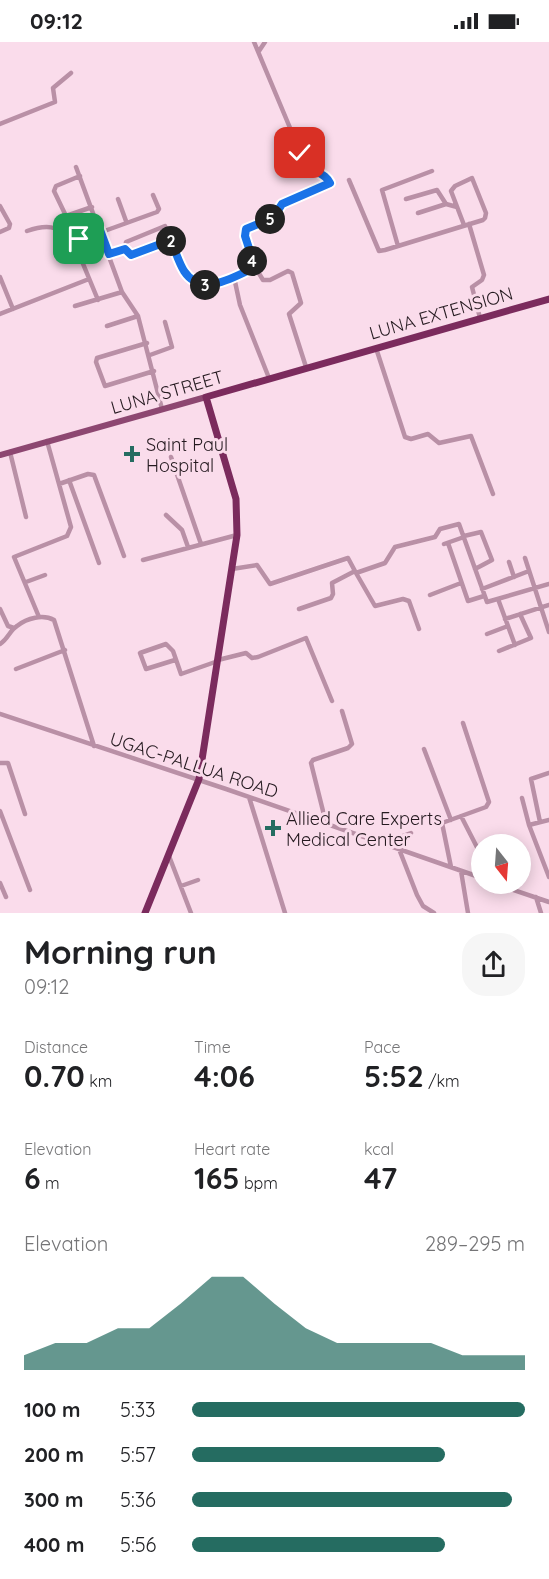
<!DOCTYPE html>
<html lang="en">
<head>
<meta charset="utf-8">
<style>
	:root { --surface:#fff; --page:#f6f6f6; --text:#202124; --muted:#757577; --accent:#256c61 }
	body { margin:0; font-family:Quicksand,sans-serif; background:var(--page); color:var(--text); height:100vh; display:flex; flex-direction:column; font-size:22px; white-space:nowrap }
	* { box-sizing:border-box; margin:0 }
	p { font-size:20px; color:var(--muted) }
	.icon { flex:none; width:33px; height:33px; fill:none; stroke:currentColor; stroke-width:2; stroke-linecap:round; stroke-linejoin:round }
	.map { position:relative; height:871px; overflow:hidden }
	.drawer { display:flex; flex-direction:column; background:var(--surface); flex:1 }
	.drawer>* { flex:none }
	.needle { width:39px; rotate:163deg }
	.buttons { position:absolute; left:471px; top:792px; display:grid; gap:12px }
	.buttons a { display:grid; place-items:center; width:60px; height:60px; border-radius:50%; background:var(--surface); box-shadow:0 3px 15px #0003; font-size:30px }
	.pin { position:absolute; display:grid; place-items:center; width:51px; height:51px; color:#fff; margin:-26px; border-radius:12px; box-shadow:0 3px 9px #0006 }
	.km { position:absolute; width:30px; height:30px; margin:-15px; border-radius:50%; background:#222; color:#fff; font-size:16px; line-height:30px; text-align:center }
	.round { display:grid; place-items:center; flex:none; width:63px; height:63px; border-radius:24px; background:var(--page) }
	.head { display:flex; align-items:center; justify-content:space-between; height:102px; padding:0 24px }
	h1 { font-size:33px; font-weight:800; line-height:45px }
	.figures { display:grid; grid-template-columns:repeat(3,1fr); gap:9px; height:102px; padding:6px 24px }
	.figures div { display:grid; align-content:center }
	.figures b { font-size:30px; font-weight:800 }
	.figures small { font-size:16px; font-weight:400 }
	.figures p { font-size:16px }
	.chart { height:168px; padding:12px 24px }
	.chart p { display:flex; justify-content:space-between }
	.chart svg { width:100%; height:108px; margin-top:6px; fill:var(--accent); opacity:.7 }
	ul { padding:0 24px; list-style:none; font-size:20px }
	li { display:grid; grid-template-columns:96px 72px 1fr; align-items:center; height:45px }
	li i { height:15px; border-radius:8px; background:var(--accent) }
	.status { display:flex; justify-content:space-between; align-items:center; height:42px; padding:0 30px; background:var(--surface); direction:ltr }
	.status svg { height:16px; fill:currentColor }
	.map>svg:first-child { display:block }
</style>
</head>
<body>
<div class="status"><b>09:12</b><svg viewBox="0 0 49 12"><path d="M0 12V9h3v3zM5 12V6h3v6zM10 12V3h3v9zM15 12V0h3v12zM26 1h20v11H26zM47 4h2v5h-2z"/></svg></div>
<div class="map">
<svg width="549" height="871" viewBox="0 0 549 871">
	<rect width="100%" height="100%" fill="#fadceb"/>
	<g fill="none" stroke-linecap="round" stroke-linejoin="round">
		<!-- minor -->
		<path stroke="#b990a6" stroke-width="4.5" d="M254,0l52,124 20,10 4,7 -48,21 -9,14 -28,14 7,30 11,18h7l18,-9 4,2 9,30 -12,11 17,53
			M259,9l6,-9
			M0,82l55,-22 -2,-14 18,-15
			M76,125l46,125 16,24 24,93
			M80,134l-24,10 -2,5 12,25 26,-9
			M349,138l30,71 6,-1 98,-30 2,-2 1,-5 -14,-35 -17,8 -4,5 13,34
			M118,157l8,22
			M406,157l31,-9 9,14
			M0,164l10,18 -1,4 -9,4
			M418,171l28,-9 11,3
			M469,182l15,51 -2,5 -10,7 8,31
			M27,189c17,-6 33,-7 43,10l4,1 83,-30 2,-3 -6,-14
			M74,200l24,58
			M398,204l-16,-56 50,-19
			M125,207l1,-7 39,-16 18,43 17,16 29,-6 26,-12
			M109,212l16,-5 5,6h3l38,-15
			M0,235l13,32
			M234,235l6,28 29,73
			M75,264l47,-14
			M0,272l89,-35
			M107,284l31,-10
			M147,301l-50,15 -1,4 9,24 49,-15
			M376,306l29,89 6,2 17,-5 11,9 32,-7 22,58
			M150,313l22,-8 -7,-25
			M10,410l16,65
			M171,415l30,87
			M69,438l30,83
			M59,442l29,-10 6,1 30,81
			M166,473l16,15 6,17
			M464,494l17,-4 11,28 -17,9
			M448,501l20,58 16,-5
			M444,502l20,-7
			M525,516l24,74
			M143,518l94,-25
			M509,520l5,15
			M232,527l25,-4 13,19 78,-26 8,15 29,-10 10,-16 40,-10 5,-8 19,-5 28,78 62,-18
			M356,531l19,33 28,-7 6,2 10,28
			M26,540l19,-7
			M482,547l47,-18
			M430,553l31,-12
			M498,557l17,46
			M0,567l8,17 6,2
			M299,567l32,-11 2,-4 -1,-11 23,-12
			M39,575l-25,-60 53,-21 4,-9 -24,-86
			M505,577l44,-14
			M487,592l21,-8
			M0,602c8,-5 10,-14 17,-18 10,-8 26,-12 37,-6l40,126
			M499,609l32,-13 -11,-24
			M175,618l-29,9 -6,-16 26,-9 7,7 8,23 37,-13
			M218,618l28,-7 6,5 6,-1 48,-19 26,63
			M16,627l49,-19
			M0,672l226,75 256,89
			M424,707l27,71
			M0,721h8l17,51
			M249,755l36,116
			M522,756l7,27
			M0,769l30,79
			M461,774l21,41
			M549,778l-20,5 20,52
			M540,780l-9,-43 18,-6
			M326,781l-15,-60 2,-3 35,-12 4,-4 -10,-33
			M383,801l28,-10
			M399,807l18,46 6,11 11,7
			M169,814l22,57
			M451,825l-9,-44 44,-16 3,-5 -26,-79
			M461,829l7,42
			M0,841l6,14
			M496,842l53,18
			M181,844l17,-6
			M536,855l5,16"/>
		<!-- major -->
		<path stroke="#8d4771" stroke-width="6" d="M0,413l206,-58"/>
		<!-- highway -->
		<path stroke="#7b2b5d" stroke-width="7" d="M145,871l54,-134 38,-244 -1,-36 -30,-102 343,-98"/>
	</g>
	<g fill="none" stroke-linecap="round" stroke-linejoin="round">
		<!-- route casing -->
		<g stroke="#fff" stroke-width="12">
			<path id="route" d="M79,197l21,-9 9,24 16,-5 6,6 40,-15c4,10 7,21 13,31 17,26 49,7 71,-4l-10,-31 1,-7 27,-11 9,-14 48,-21c-7,-14 -20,-7 -30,-30"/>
		</g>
		<!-- route -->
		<use href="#route" stroke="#1a73e8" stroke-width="8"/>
	</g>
	<!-- markers -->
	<g fill="#256c61" stroke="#fadceb" stroke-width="2">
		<path d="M129 403h6v6h6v6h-6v6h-6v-6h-6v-6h6z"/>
		<path d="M270 777h6v6h6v6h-6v6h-6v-6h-6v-6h6z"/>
	</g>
	<g text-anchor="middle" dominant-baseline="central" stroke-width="6" stroke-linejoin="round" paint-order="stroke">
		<!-- street labels -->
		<g font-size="18" fill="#251a20" stroke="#fadceb">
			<text transform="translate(441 271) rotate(-16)">LUNA EXTENSION</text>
			<text transform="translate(167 350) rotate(-16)">LUNA STREET</text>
			<text transform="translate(194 723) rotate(18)">UGAC-PALLUA ROAD</text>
		</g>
		<!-- poi labels -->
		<g font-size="18" fill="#251a20" stroke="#fadceb" text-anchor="start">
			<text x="146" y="402">Saint Paul<tspan x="146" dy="21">Hospital</tspan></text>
			<text x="286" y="776">Allied Care Experts<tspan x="286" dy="21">Medical Center</tspan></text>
		</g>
	</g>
</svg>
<div class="buttons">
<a><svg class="needle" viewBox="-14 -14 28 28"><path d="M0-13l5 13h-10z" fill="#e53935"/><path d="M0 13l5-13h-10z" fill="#757577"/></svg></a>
</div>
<div class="pin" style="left:79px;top:197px;background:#1e9e55"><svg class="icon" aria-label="arrive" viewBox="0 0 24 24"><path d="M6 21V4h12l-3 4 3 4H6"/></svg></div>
<div class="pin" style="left:300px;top:111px;background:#d93025"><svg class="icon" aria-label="check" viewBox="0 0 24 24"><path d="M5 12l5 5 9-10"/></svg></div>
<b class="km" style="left:171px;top:199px">2</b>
<b class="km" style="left:205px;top:243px">3</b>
<b class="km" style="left:252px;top:219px">4</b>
<b class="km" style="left:270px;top:177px">5</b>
</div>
<section class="drawer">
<div class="head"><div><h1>Morning run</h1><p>09:12</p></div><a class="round"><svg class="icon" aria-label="share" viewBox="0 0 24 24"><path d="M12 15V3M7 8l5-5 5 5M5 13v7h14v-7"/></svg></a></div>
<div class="figures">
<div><p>Distance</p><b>0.70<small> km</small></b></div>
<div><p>Time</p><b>4:06</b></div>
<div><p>Pace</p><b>5:52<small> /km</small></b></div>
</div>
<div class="figures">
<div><p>Elevation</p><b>6<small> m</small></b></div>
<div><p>Heart rate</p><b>165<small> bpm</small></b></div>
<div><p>kcal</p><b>47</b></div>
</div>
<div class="chart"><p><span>Elevation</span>289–295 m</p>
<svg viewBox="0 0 160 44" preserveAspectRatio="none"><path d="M0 44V38L10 33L20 33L30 27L40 27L50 17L60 6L70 6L80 17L90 27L100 33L110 33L120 33L130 33L140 38L150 38L160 38V44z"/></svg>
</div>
<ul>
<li><b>100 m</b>5:33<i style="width:100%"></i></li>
<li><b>200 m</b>5:57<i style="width:76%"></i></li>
<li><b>300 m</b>5:36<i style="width:96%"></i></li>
<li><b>400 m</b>5:56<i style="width:76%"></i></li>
</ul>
</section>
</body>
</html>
